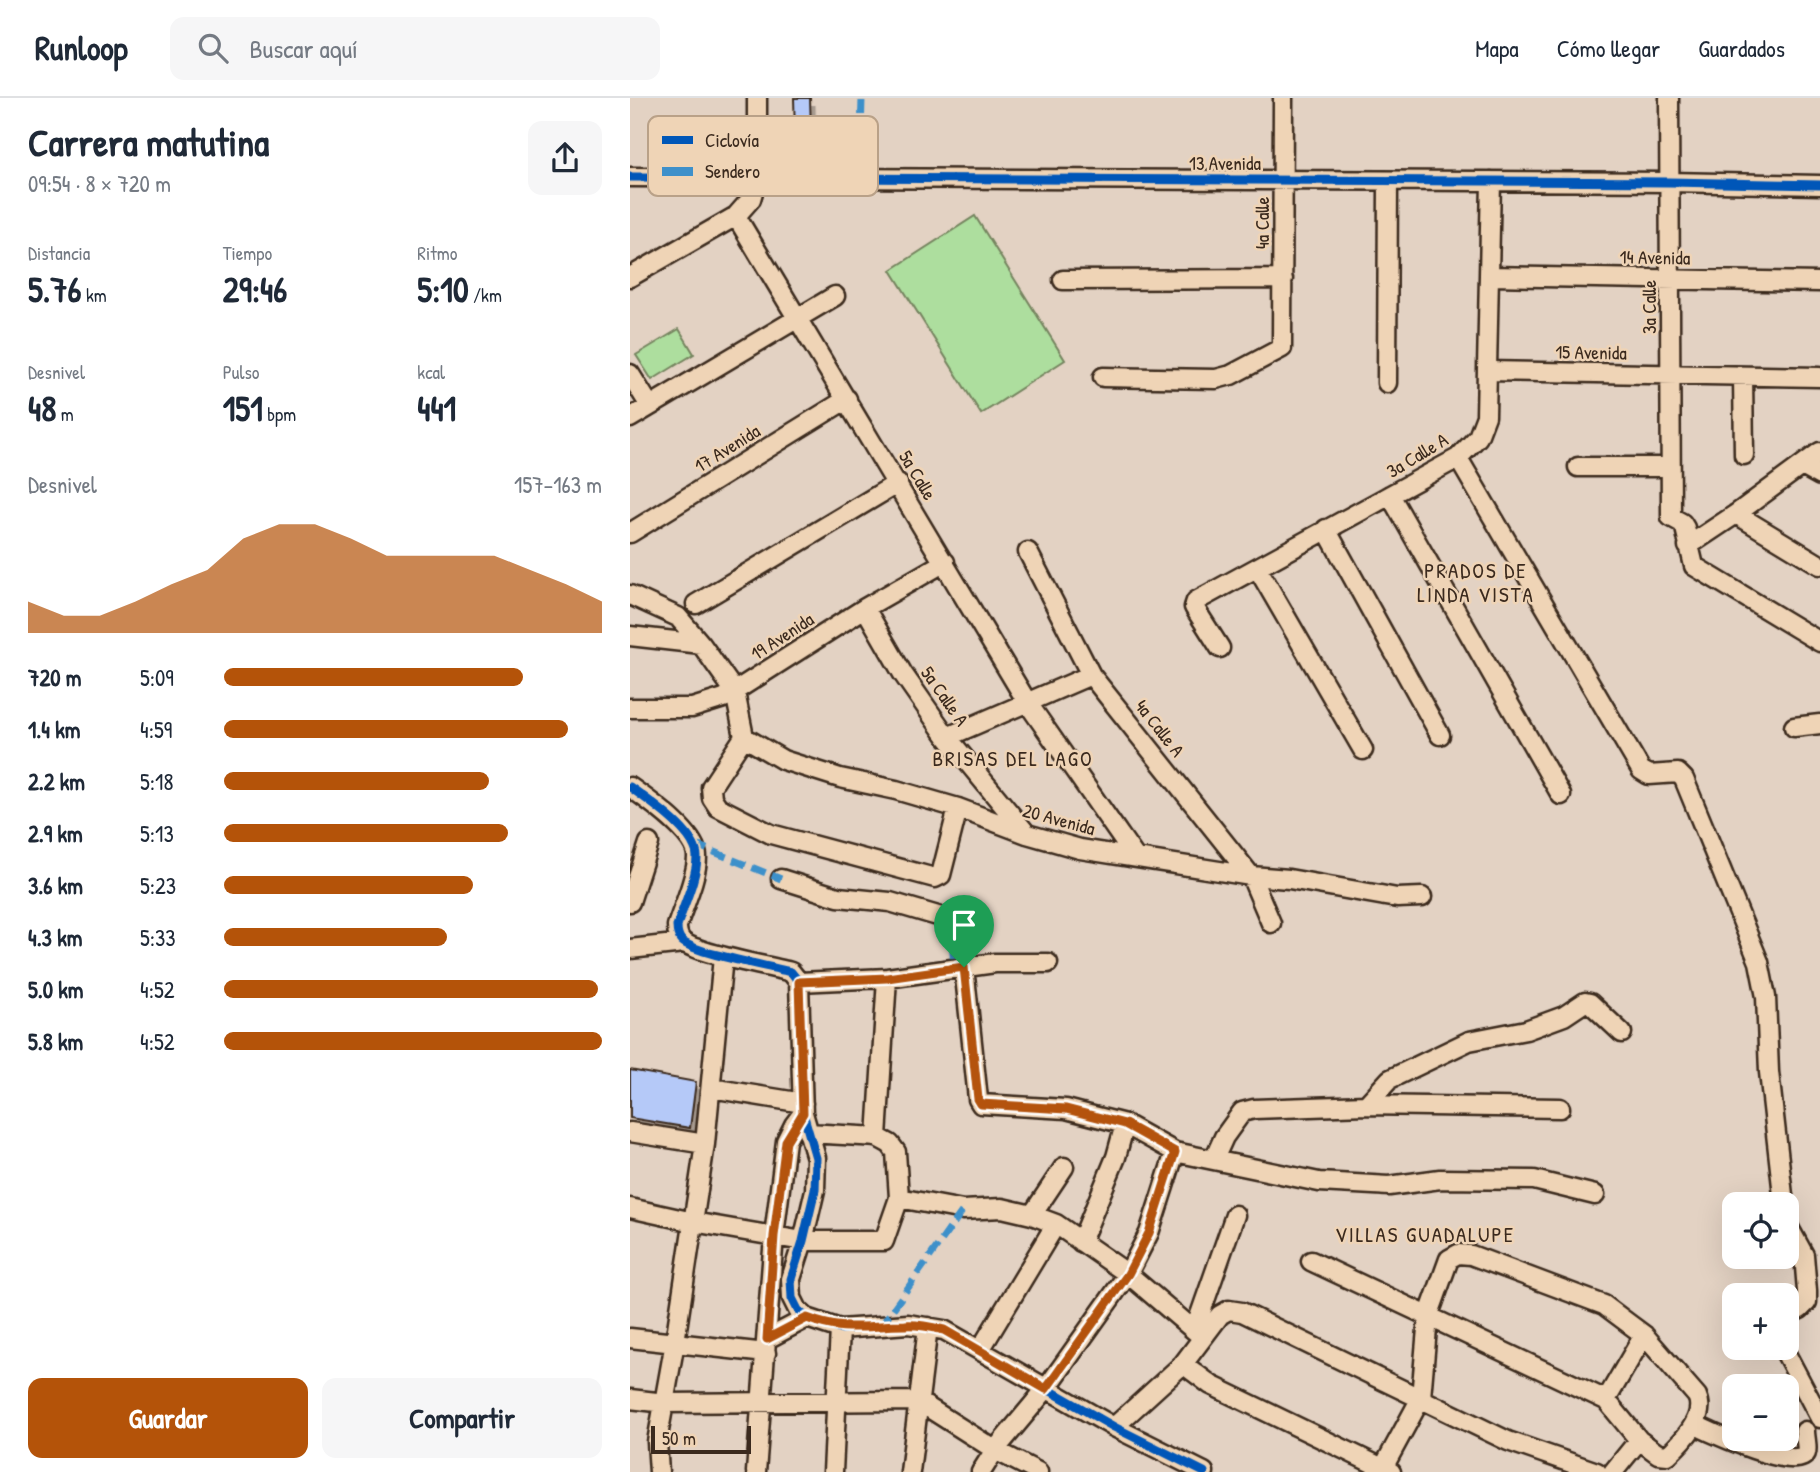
<!DOCTYPE html>
<html lang="es">
<head>
<meta charset="utf-8">
<style>
	:root { --surface:#fff; --page:#f6f6f7; --text:#1f2937; --muted:#747a83; --line:#e0e1e3; --accent:#b45309 }
	body { margin:0; font-family:"Patrick Hand",sans-serif; background:var(--page); color:var(--text); height:100vh; display:flex; flex-direction:column; font-size:26px; white-space:nowrap }
	* { box-sizing:border-box; margin:0 }
	p { font-size:23px; color:var(--muted) }
	.icon { flex:none; width:38px; height:38px; fill:none; stroke:currentColor; stroke-width:2; stroke-linecap:round; stroke-linejoin:round }
	.map { position:relative; flex:1; overflow:hidden }
	.side { display:flex; flex-direction:column; background:var(--surface); width:630px }
	.side>* { flex:none }
	.controls { position:absolute; left:1092px; top:1094px; display:grid; gap:14px }
	.controls a { display:grid; place-items:center; width:77px; height:77px; border-radius:14px; background:var(--surface); box-shadow:0 7px 28px #0002; font-size:35px }
	.scale { position:absolute; left:21px; bottom:18px; width:100px; box-sizing:border-box; padding-left:7px; border:4px solid #3b2a1e; border-top:0; font-size:19px; line-height:24px; white-space:nowrap; color:#3b2a1e; -webkit-text-stroke:5px #efd4b6; paint-order:stroke }
	.pin { position:absolute; display:grid; place-items:center; width:60px; height:60px; color:#fff; margin:-72px -30px; border-radius:50% 50% 50% 0; rotate:-45deg; box-shadow:0 0 7px #0007 }
	.pin .icon { rotate:45deg }
	.round { display:grid; place-items:center; flex:none; width:74px; height:74px; border-radius:14px; background:var(--page) }
	.headline { display:flex; align-items:center; justify-content:space-between; height:119px; padding:0 28px }
	h1 { font-size:38px; font-weight:800; line-height:52px }
	.metrics { display:grid; grid-template-columns:repeat(3,1fr); gap:10px; height:119px; padding:7px 28px }
	.metrics div { display:grid; align-content:center }
	.metrics b { font-size:35px; font-weight:800 }
	.metrics small { font-size:19px; font-weight:400 }
	.metrics p { font-size:19px }
	.chart { height:196px; padding:14px 28px }
	.chart p { display:flex; justify-content:space-between }
	.chart svg { width:100%; height:126px; margin-top:7px; fill:var(--accent); opacity:.7 }
	.primary-button { display:flex; gap:14px; margin-top:auto; padding:14px 28px }
	.primary-button a { flex:1; height:80px; border-radius:14px; background:var(--accent); color:#fff; font-size:28px; font-weight:800; line-height:80px; text-align:center }
	.primary-button a+a { background:var(--page); color:var(--text) }
	ul { padding:0 28px; list-style:none; font-size:23px }
	li { display:grid; grid-template-columns:112px 84px 1fr; align-items:center; height:52px }
	li i { height:18px; border-radius:9px; background:var(--accent) }
	header { display:flex; align-items:center; gap:42px; box-sizing:border-box; height:98px; padding:0 35px; background:var(--surface); border-bottom:2px solid var(--line) }
	header strong { font-size:33px }
	nav { display:flex; gap:38px; margin-inline-start:auto; font-size:24px }
	.search { width:490px; height:63px; background:var(--page); display:flex; align-items:center; gap:18px; box-sizing:border-box; padding:0 24px; border-radius:14px; color:var(--muted); font-size:26px }
	main { display:flex; flex:1; min-height:0 }
	.map>svg:first-child { display:block }
</style>
</head>
<body>
<header>
<strong>Runloop</strong>
<div class="search"><svg class="icon" aria-label="search" viewBox="0 0 24 24"><circle cx="10" cy="10" r="6"/><path d="M15 15l6 6"/></svg>Buscar aquí</div>
<nav><a>Mapa</a><a>Cómo llegar</a><a>Guardados</a></nav>
</header>
<main>
<section class="side">
<div class="headline"><div><h1>Carrera matutina</h1><p>09:54 · 8 × 720 m</p></div><a class="round"><svg class="icon" aria-label="share" viewBox="0 0 24 24"><path d="M12 15V3M7 8l5-5 5 5M5 13v7h14v-7"/></svg></a></div>
<div class="metrics">
<div><p>Distancia</p><b>5.76<small> km</small></b></div>
<div><p>Tiempo</p><b>29:46</b></div>
<div><p>Ritmo</p><b>5:10<small> /km</small></b></div>
</div>
<div class="metrics">
<div><p>Desnivel</p><b>48<small> m</small></b></div>
<div><p>Pulso</p><b>151<small> bpm</small></b></div>
<div><p>kcal</p><b>441</b></div>
</div>
<div class="chart"><p><span>Desnivel</span>157–163 m</p>
<svg viewBox="0 0 160 44" preserveAspectRatio="none"><path d="M0 44V33L10 38L20 38L30 33L40 27L50 22L60 11L70 6L80 6L90 11L100 17L110 17L120 17L130 17L140 22L150 27L160 33V44z"/></svg>
</div>
<ul>
<li><b>720 m</b>5:09<i style="width:79%"></i></li>
<li><b>1.4 km</b>4:59<i style="width:91%"></i></li>
<li><b>2.2 km</b>5:18<i style="width:70%"></i></li>
<li><b>2.9 km</b>5:13<i style="width:75%"></i></li>
<li><b>3.6 km</b>5:23<i style="width:66%"></i></li>
<li><b>4.3 km</b>5:33<i style="width:59%"></i></li>
<li><b>5.0 km</b>4:52<i style="width:99%"></i></li>
<li><b>5.8 km</b>4:52<i style="width:100%"></i></li>
</ul>
<div class="primary-button"><a>Guardar</a><a>Compartir</a></div>
</section>
<div class="map">
<svg width="1190" height="1374" viewBox="0 0 1190 1374">
	<defs>
		<filter id="shadow"><feDropShadow dx="4.5" dy="8" stdDeviation="0" flood-color="#0004"/></filter>
	</defs>
	<rect width="100%" height="100%" fill="#e3d2c3"/>
	<filter id="ink" filterUnits="userSpaceOnUse"><feTurbulence type="fractalNoise" baseFrequency=".0143" numOctaves="2"/><feDisplacementMap in="SourceGraphic" scale="14" xChannelSelector="R" yChannelSelector="G"/><feConvolveMatrix kernelMatrix="1 2 1 2 8 2 1 2 1" color-interpolation-filters="sRGB"/></filter>
	<g filter="url(#ink)">
		<!-- green -->
		<path fill="#adde9e" stroke="#74845e" stroke-width="2" d="M345,118l90,144 -84,54 -90,-144z
			M49,231l15,25 -42,26 -16,-25z"/>
		<!-- building -->
		<path fill="#b5c9f8" stroke="#3b2a1e" stroke-width="2" filter="url(#shadow)" d="M164,0h16l1,32 -16,1z
			M0,972l66,12 -6,46 -60,-10z"/>
		<g fill="none" stroke-linecap="round" stroke-linejoin="round">
			<!-- minor casing -->
			<g stroke="#3b2a1e" stroke-width="23">
				<path id="minor" d="M127,0v80l-6,21 -15,17 291,486 108,155
					M1039,0l2,419 11,6 3,5 9,38 126,76
					M0,79l1039,5 151,3
					M859,178l331,6
					M0,179l106,-61
					M433,182l220,-1
					M857,273l333,6
					M0,276l20,32
					M1113,278l1,79
					M473,279l113,2 15,-4 51,-27 1,-250
					M757,285l1,-202
					M0,320l205,-122
					M828,360l183,312 8,5 29,-2 6,6 75,183 7,35 3,75 15,132
					M1172,368l18,10
					M948,369h92
					M760,397l171,300
					M1106,416l84,51
					M696,431l114,206
					M0,435l217,-134
					M1058,448l48,-32 84,-62
					M398,454l63,123 160,201 20,47
					M628,471l105,181
					M0,497l48,22 23,27 34,48 9,45 39,23 57,18 56,12 62,18 69,26 53,15 171,27 38,3 108,19 25,-1
					M66,506l202,-121
					M235,510l38,66 44,63 79,96
					M0,538l71,8
					M590,550l-26,-41 2,-6 262,-143 20,-21 8,-21 5,-235
					M0,610h62l32,-10 141,-90 80,-46
					M1164,629l26,-3
					M114,639l-33,50 1,11 6,9 53,27 164,44 6,-3 17,-67
					M317,639l144,-62
					M0,689c19,14 67,46 67,70 0,20 -14,50 -20,69 0,6 1,11 5,15 14,13 87,25 109,31l8,10 4,131 13,45 -1,32 -12,51 -12,38 1,19 6,12 9,8 33,11 68,-5 36,6 170,97 90,45
					M151,781l57,18 52,5 58,17 3,4
					M0,804l19,-59
					M0,851l54,-6
					M334,869l14,132 3,5 85,5 59,15 50,28 144,30 70,4 51,-7 94,1 61,15
					M169,884l88,-4 108,-15h53
					M81,990l92,15
					M736,1007l24,-26 79,-38 57,-11 38,-14 21,-14 5,1 32,30
					M0,1034l75,12
					M247,1039l10,-159
					M584,1061l10,-22 18,-25 12,-3 112,-4 194,3
					M269,1100l64,12 39,-2 30,7 24,9 72,50 74,63
					M0,1110l63,14 110,19h81l15,-43 -3,-46 -6,-8 -13,-7 -69,-4
					M402,1117l32,-48
					M1157,1126l17,31 3,36v11l-7,7 -13,6
					M451,1144l35,-85 9,-33
					M681,1163l295,139 33,40 19,14 10,1c15,-14 39,-38 29,-59l-53,-61 -40,-30 -133,-50 -13,-1 -9,5 -21,58 -7,81 -38,70
					M565,1231l40,-114
					M0,1240l136,15
					M137,1241l40,-21
					M1153,1250l37,70
					M350,1252l76,-126
					M553,1266l28,21 180,87
					M0,1301l35,4 253,-2 77,49 43,22
					M976,1302l38,-65
					M1064,1326c17,9 103,48 112,29 2,-5 -1,-15 -1,-22
					M484,1329l69,-63 37,-49 9,-5 13,2 266,129 89,31
					M29,1374l-2,-30 18,-100 30,-198 18,-187
					M126,1374l18,-236 12,-95 8,-16 9,-12
					M203,1374l7,-143
					M280,1374l18,-145
					M351,1374l14,-22 51,-61 82,-115 21,-41 26,-81
					M983,1374l26,-32"/>
			</g>
			<!-- minor -->
			<use href="#minor" stroke="#efd4b6" stroke-width="18"/>
			<!-- quiet -->
			<path stroke="#3e90ca" stroke-width="7" stroke-dasharray="14 7" stroke-linecap="butt" d="M230,80l2,-80
				M64,746l87,35
				M321,825l3,45
				M251,1228l82,-116"/>
			<!-- cycleway casing -->
			<g stroke="#efd4b6" stroke-width="13">
				<path id="cycleway" d="M0,79l1039,5 151,3
					M0,689c19,14 67,46 67,70 0,20 -14,50 -20,69 0,6 1,11 5,15 14,13 87,25 109,31l8,10 4,131 13,45 -1,32 -12,51 -12,38 1,19 6,12 9,8 33,11 68,-5 36,6 170,97 90,45"/>
			</g>
			<!-- cycleway -->
			<use href="#cycleway" stroke="#0057b8" stroke-width="9"/>
		</g>
	</g>
	<g fill="none" stroke-linecap="round" stroke-linejoin="round" filter="url(#ink)">
		<!-- route casing -->
		<g stroke="#fff" stroke-width="14">
			<path id="route" d="M334,869l14,132 3,5 85,5 59,15 50,28 -26,81 -21,41 -82,115 -102,-59c-13,-3 -26,-6 -39,-5 -39,0 -60,8 -98,-7l-40,21 7,-103 12,-95 17,-28 -4,-131 88,-4z"/>
		</g>
		<!-- route -->
		<use href="#route" stroke="#b45309" stroke-width="9"/>
	</g>
	<g text-anchor="middle" dominant-baseline="central" stroke-width="5" stroke-linejoin="round" paint-order="stroke">
		<!-- street labels -->
		<g font-size="19" fill="#3b2a1e" stroke="#efd4b6">
			<text x="595" y="65">13 Avenida</text>
			<text transform="translate(632 125) rotate(-90)">4a Calle</text>
			<text transform="translate(1025 159) rotate(1)">14 Avenida</text>
			<text transform="translate(1019 209) rotate(-90)">3a Calle</text>
			<text transform="translate(961 254) rotate(1)">15 Avenida</text>
			<text transform="translate(97 350) rotate(-32)">17 Avenida</text>
			<text transform="translate(787 357) rotate(-31)">3a Calle A</text>
			<text transform="translate(288 377) rotate(59)">5a Calle</text>
			<text transform="translate(152 538) rotate(-33)">19 Avenida</text>
			<text transform="translate(315 598) rotate(55)">5a Calle A</text>
			<text transform="translate(530 630) rotate(52)">4a Calle A</text>
			<text transform="translate(429 721) rotate(15)">20 Avenida</text>
		</g>
		<!-- neighbourhood labels -->
		<g font-size="21" letter-spacing="2" fill="#3b2a1e" stroke="#efd4b6">
			<text x="846" y="472">PRADOS DE<tspan x="846" dy="24">LINDA VISTA</tspan></text>
			<text x="383" y="660">BRISAS DEL LAGO</text>
			<text x="795" y="1136">VILLAS GUADALUPE</text>
		</g>
	</g>
	<!-- legend -->
	<rect x="18" y="18" width="230" height="80" rx="10" fill="#efd4b6" stroke="#b9a188" stroke-width="2"/>
	<rect x="32" y="38" width="31" height="8" fill="#0057b8"/>
	<rect x="32" y="69" width="31" height="9" fill="#3e90ca"/>
	<g font-size="19" fill="#3b2a1e">
		<text x="75" y="49">Ciclovía</text>
		<text x="75" y="80">Sendero</text>
	</g>
</svg>
<div class="controls">
<a><svg class="icon" aria-label="locate" viewBox="0 0 24 24"><circle cx="12" cy="12" r="6"/><path d="M12 2v4M12 18v4M2 12h4M18 12h4"/></svg></a>
<a>+</a>
<a>−</a>
</div>
<div class="scale">50 m</div>
<div class="pin" style="left:334px;top:869px;background:#1e9e55"><svg class="icon" aria-label="arrive" viewBox="0 0 24 24"><path d="M6 21V4h12l-3 4 3 4H6"/></svg></div>
</div>
</main>
</body>
</html>
